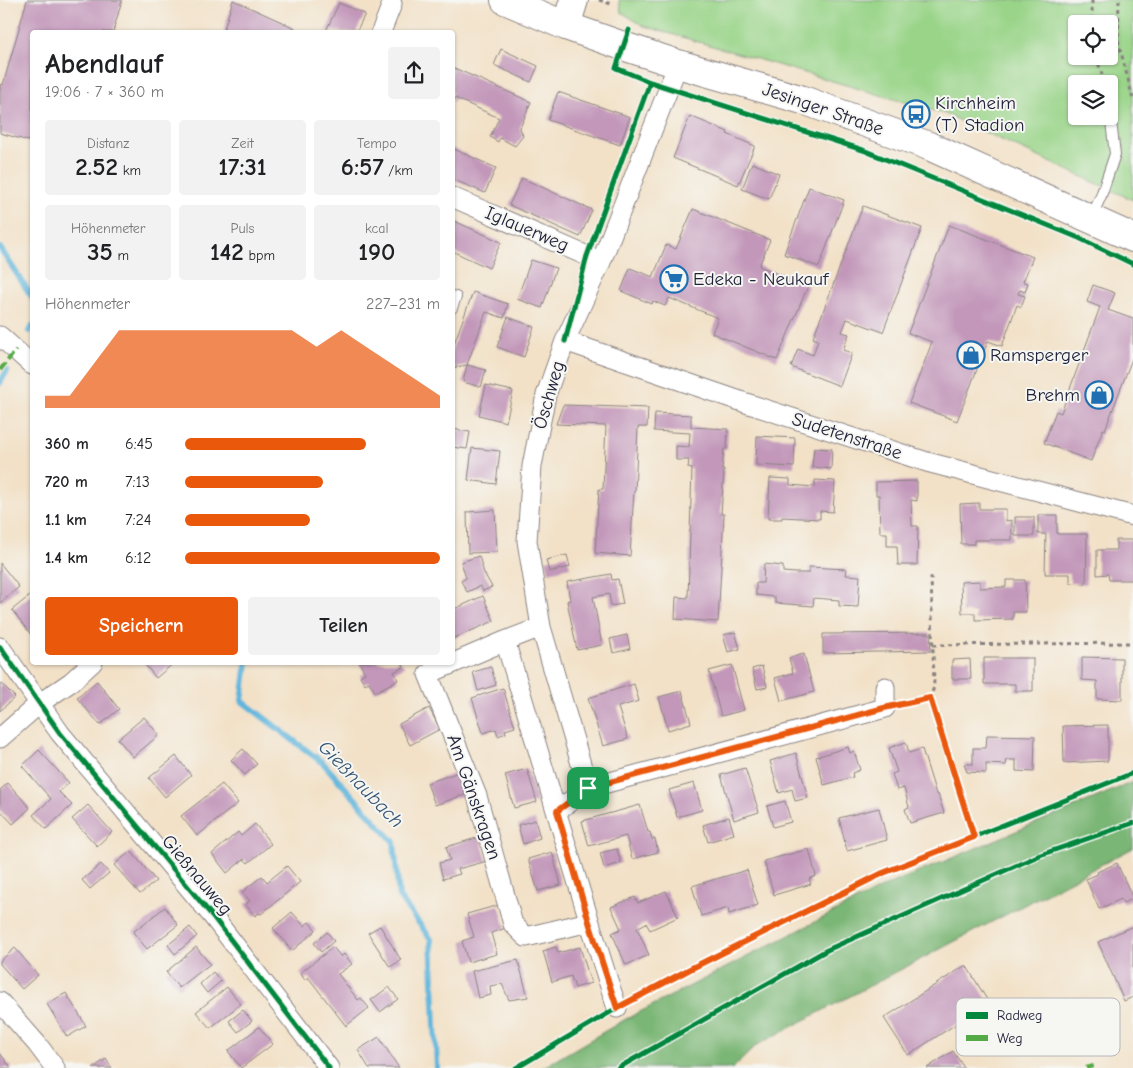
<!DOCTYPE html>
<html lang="de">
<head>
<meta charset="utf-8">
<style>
	:root { --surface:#fff; --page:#f2f2f2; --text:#202124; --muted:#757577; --accent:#ea580c }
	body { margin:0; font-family:"Comic Neue",sans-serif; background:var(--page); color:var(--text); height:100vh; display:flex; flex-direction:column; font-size:19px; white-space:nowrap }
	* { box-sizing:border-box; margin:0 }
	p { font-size:16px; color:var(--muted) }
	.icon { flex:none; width:28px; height:28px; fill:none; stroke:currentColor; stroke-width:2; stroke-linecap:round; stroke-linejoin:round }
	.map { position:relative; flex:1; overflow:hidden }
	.details { position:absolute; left:30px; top:30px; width:425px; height:635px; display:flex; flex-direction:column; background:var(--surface); border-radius:5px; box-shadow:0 1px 4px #0004 }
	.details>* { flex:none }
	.buttons { position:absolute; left:1068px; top:15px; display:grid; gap:10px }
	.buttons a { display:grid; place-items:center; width:50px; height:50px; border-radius:5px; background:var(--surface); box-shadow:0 1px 4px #0004; font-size:25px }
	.pin { position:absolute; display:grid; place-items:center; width:42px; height:42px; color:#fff; margin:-21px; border-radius:10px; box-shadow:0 2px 8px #0006 }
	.round { display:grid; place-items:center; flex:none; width:52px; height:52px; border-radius:5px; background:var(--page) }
	.head { display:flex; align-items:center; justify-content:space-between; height:85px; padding:0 15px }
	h1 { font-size:28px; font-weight:800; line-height:38px }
	.figures { display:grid; grid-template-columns:repeat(3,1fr); gap:8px; height:85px; padding:5px 15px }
	.figures div { display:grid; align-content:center; border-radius:5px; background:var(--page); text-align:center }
	.figures b { font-size:25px; font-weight:800 }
	.figures small { font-size:14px; font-weight:400 }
	.figures p { font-size:14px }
	.chart { height:140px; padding:10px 15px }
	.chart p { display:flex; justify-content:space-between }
	.chart svg { width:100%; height:90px; margin-top:5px; fill:var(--accent); opacity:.7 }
	.action { display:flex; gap:10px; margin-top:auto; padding:10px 15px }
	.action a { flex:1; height:58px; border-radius:5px; background:var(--accent); color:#fff; font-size:20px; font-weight:800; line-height:58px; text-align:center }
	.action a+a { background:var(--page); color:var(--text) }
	ul { padding:0 15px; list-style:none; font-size:16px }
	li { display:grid; grid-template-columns:80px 60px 1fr; align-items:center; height:38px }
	li i { height:12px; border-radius:6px; background:var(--accent) }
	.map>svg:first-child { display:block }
</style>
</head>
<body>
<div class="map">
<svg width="1133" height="1068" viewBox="0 0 1133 1068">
	<rect width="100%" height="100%" fill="#f6f6f2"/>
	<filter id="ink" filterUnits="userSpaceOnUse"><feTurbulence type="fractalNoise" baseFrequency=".02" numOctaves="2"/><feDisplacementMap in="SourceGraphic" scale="10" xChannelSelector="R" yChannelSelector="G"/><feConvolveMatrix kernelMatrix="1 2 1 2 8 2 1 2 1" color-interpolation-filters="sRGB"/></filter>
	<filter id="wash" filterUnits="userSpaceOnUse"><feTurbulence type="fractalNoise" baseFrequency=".0096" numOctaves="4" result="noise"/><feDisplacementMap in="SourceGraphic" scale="20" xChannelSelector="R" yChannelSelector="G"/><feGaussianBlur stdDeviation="1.12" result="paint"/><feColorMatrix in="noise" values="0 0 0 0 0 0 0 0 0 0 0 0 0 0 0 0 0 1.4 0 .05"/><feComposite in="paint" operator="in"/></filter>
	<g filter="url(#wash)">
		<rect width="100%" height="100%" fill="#f2e1c7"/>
		<!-- green -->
		<path fill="#99d488" stroke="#5e7b62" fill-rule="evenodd" d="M619,0h514v200l-188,-86 -301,-88 -23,-14zM1076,24h33v32h-33zM1076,84h33v32h-33z"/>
		<!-- forest -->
		<path fill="#7ab674" stroke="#4e6c58" d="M1133,782v66l-376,197 -24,23h-191l82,-48 259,-133z"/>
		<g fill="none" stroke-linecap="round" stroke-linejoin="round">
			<!-- stream -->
			<path stroke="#5fb5dc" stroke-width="6" d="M0,248l32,49
				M29,331l3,-4
				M0,383l7,-12
				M247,662l-5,39 81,62 71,79 5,55 32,42 6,129"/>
		</g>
		<g id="blocks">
			<!-- building -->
			<path fill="#c297ba" d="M27,0h95l-9,32h-81v110l-32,-9v-49l3,1z
				M233,0l62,28 -2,4h-70z
				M339,3l26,11 -9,18 -30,-1z
				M501,49l37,17 -7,16 -37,-17z
				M452,67l79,35 -11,26 3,8 -8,10 -15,-8 -2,4 -8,-5 9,-19 -44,-20 -3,5z
				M558,92l72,25 -10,28 -72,-25z
				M690,116l38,16 -1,2 28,12 -17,39 -65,-27z
				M452,148l44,20 -11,25 -33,-14z
				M752,163l27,11 -10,25 -27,-10z
				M522,178l70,32 -12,27 -71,-32z
				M809,187l35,13 -25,67 -35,-13z
				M863,206l59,22 -39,104 -36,-13 -5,13 7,2 -6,16 9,3 -12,33 -49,-19 7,-18 15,6 5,-15 -5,-2z
				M693,209l77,31 -11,26 49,20 -31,74 -65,-27 6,-15 -49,-20 -4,8 -12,-5 -1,3 -31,-13 9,-23 23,9 13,-32 10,4z
				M452,220l49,22 -12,26 -37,-17z
				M949,225l84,32 -10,25 5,1 -3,9 -5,-2 -2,4 7,2 -4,11 -4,-2 -15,41 -14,-5 -31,80 -48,-18 23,-61 -24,-9z
				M531,260l25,8 -14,40 -25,-9z
				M1093,285l22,8 -7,17 25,9v37l-28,74 -2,-1 -12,32 -47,-18 12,-32 5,2 39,-106 -13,-5z
				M473,292l35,12 -4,14 -18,-6 -19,53 -15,3v-19z
				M508,317l26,10 -10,30 -27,-10z
				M467,365l19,5 -5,17 -18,-5z
				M486,385l27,6 -7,31 -27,-7z
				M563,405l85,3 -1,19h-9l-3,64h-1l-4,65 -35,-3 4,-64h4l3,-63 -50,-2z
				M655,413l36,2v12l37,2 -1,20h-3l-2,21h2l-3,44h3l-6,108 -43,-3 1,-22 12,1 4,-129 -4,-1 1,-8h-13v-14l13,1 1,-14 -36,-2z
				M452,429l18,3 -3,17 -15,-2z
				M757,436l38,2 -1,29 -38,-2z
				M472,448l28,3 -4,33 -28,-4z
				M814,448l18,1 -1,20 -19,-2z
				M770,478l20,1v6l25,2v-7l20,1 -2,31 -13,-1v8l-38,-2v2h-14z
				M917,481v20l-6,-1 1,26h6l-1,39h-19l-1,-19h-10v-13h-7l-1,-38h-3v-13z
				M979,503v6h27v12l6,-1v20h-38v4h-13l-1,-40z
				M495,510l2,42 -29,1 -1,-41z
				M1038,515h19v19h30l-1,50 -16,-1v-9h-25l1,-40h-8z
				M1015,517h19v19h-19z
				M1116,540h17v40h-24l-1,-6 -11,1v-25h19z
				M567,555l3,12 -21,5 -3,-12z
				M479,556l5,17 8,14 -9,4 -3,-5 -13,6 -6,-11 5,-3 -5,-16z
				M0,563l19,24 -19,16z
				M764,564l19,2v6l13,1h13v-6l38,2 -1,6 14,1 -2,31 -19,-1v-6l-25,-2 -1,8 -38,-3v-6l-19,-2v-12h7z
				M611,574l1,6 6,-1 5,25 -12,2 -2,-12 -16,3 9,48 -25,5 -10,-49 3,-1 -3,-18z
				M1006,580h19l1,32h-13v7l-38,1v-7h-13l-1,-31 19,-1v7l26,-1z
				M32,594v42l-20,-26z
				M483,596l11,25 -42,18v-29z
				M735,632l5,17 -12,3 -5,-17z
				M930,633l1,18 -108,2v-19z
				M627,635l3,14 -17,4 -3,-14z
				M804,654l10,38 -33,9 -6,-23 18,-5 -4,-15z
				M1082,657l40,1v42l-25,-1v-18l-15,-1z
				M984,658h49v33h-18v-7h-31z
				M970,659l1,20h-19v-19z
				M143,662h32l-19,16z
				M359,662h43l2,5 -10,5 4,8 -23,12 -6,-10 -4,2 -5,-8 5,-3z
				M732,665l12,45 -23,6 -12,-45z
				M762,666l5,21 -10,2 -5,-20z
				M491,667l5,18 -18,6 -5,-19z
				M97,681l22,28 -19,16 -23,-27z
				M0,682l15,15 -15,14z
				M634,684l5,17 -21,6 10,32 -25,7 -15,-48z
				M503,688l12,39 -10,3 1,3 -8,3 -2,-7 -13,4 -11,-35z
				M682,691l9,32 -23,7 -9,-33z
				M429,708l11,21 -30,16 -11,-21z
				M144,717l15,18 -26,22 -15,-18z
				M1108,725v36l-44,2 -1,-37z
				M987,735l48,1 -1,36 -18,-1v-11h-9l-1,5 -20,-1v9l-19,-1 -3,-8h9v-16h13z
				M906,742l3,11 13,-4 14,45h2l6,19 -34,10 -5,-14 4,-2 -5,-19 -7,2 -5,-16 5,-2 -8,-24z
				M848,747l2,6 4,-2 6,19 -8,3 1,4 -29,8 -8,-28z
				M243,749l14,15 -12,11 -14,-15z
				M39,750l30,33 -10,9 13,13 -26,24 -13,-14 18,-16 -29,-33z
				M796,753l12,45 -13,3 -3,-12 -13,4 -9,-32z
				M176,756l15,19 -26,22 -16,-19z
				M745,768l14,44 -25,8 -13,-45z
				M527,769l10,33 -23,6 -9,-33z
				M459,772l8,22 -32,11 -8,-22z
				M8,783l22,25 -17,16 -13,-14v-20z
				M694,783l8,27 -25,7 -8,-27z
				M222,784l16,19 -41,33 -16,-20z
				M785,801l6,21 -18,5 -6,-21z
				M88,805l24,27 -15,14 -25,-27z
				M640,805l8,27h2l2,7h3l3,13 -26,7 -6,-23 -37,10 -7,-25z
				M879,808l8,32 -40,11 -8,-33z
				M729,817l5,17 -26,8 -5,-17z
				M535,820l5,18 -17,6 -5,-19z
				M255,824l16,20 -23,19 -4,-4 -17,14 -15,-19 26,-22 3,4z
				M480,837l7,24 -29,8 2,5 -17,5 -4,-16 11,-3 -4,-13z
				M617,849l4,14 -17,5 -4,-15z
				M809,849l7,27 -7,3 2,5 -37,11 -10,-34z
				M131,851l25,30 -16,13 -26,-29z
				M552,852l9,33 -23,6 -10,-32z
				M1117,863l16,36 -10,4 -2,-4 -22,10 -13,-30 12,-5 -1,-2z
				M101,864l8,9 -19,16 -8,-9z
				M287,866l13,16 -39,32 -2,-1 -4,3 -10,-12 5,-3 -8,-9 20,-16 5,6z
				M747,870l11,35 -29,9 -1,-6 -27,8 -9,-30z
				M666,891l12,26 -28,13 -4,-7 -9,5 12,27 -23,10 -14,-32 9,-4 -10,-22 24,-10 3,6z
				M499,905l7,23 -15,5 6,21 -29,8 -6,-21 12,-4 -7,-23z
				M165,907l13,18 -31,24 -14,-17z
				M292,912l12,14 5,-4 7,8 -24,21 -19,-23z
				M380,926l21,34 -11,7 -22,-34z
				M1133,926v71l-9,4 -26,-59z
				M190,927l7,9 -22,18 -7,-9z
				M327,932l7,9 -13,11 -7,-9z
				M196,947l14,17 -31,24 -13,-16z
				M333,947l8,10 3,-3 8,10 -14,10 20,26 3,-2 8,10 -23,18 -38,-49 -3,3 -5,-7z
				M556,947l2,6 22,-6 11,36 -16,5 -4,-12 -19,6 -9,-31z
				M15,948l23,27 -16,14 -22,-25v-3z
				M518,960l10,37 -19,3 -7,-16 -12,2 1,9 -13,3 -6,-27z
				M966,965l23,38 -81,52 -24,-37z
				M213,972l8,9 -14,12 -7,-9z
				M227,987l14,17 -31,24 -14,-16z
				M389,987l9,12 -18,13 -9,-12z
				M66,993l20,33 -19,11 -20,-33z
				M243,1010l9,11 -14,11 -9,-11z
				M259,1027l14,17 -32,24 -13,-17z
				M379,1037l14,22 6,9h-30l-11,-18z
				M953,1051l11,17h-37z
				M0,1053l11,15h-11z
				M106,1059l6,9h-19z"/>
		</g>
	</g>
	<g filter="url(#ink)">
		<use href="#blocks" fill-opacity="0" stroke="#8a8281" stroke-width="1"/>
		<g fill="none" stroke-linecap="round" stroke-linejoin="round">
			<!-- lane casing -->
			<g stroke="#8a8281" stroke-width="12">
				<path id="lane" d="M1091,218l10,-22 14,-42 -6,-48
					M452,296l4,1 -4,11"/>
			</g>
			<!-- street casing -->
			<g stroke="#8a8281" stroke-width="21">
				<path id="street" d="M381,32l11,-28
					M452,197l149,65
					M0,336l32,29
					M565,341l178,61 184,60 206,54
					M541,627l47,161
					M505,641c38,122 72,246 112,367
					M0,647l60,86 154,185 115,150
					M0,738l40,-35 31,-21 22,-20
					M557,811l31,-23 297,-80v-21
					M589,922l-63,15 -13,-13 -36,-128 -49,-122 77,-33 36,-14 -14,-86 5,-75 14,-71 19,-54 36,-79 77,-198
					M0,1002l37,42 18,24"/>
			</g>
			<!-- secondary casing -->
			<g stroke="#8a8281" stroke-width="30">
				<path id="secondary" d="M505,0l61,26 57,20 55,18 125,36 126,46 204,92
					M566,26l8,-26"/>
			</g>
			<!-- path -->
			<path stroke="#8a8281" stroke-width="3" stroke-dasharray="4 4" stroke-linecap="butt" d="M599,0l15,5
				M1092,0v24
				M1119,0l-1,40 15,59
				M1096,56l9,28
				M933,645l200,-2
				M930,698l44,139
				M905,703l25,-5 4,-11 -3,-113
				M633,1000l57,-31 193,-96 250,-100
				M516,1068l86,-50"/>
			<!-- lane -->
			<use href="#lane" stroke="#fff" stroke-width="10"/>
			<!-- street -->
			<use href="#street" stroke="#fff" stroke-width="19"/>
			<!-- secondary -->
			<use href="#secondary" stroke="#fff" stroke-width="28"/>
			<!-- quiet -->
			<path stroke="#53aa46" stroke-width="4" stroke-dasharray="8 4" stroke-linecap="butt" d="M0,370l16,-20
				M1086,1068l11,-3"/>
			<!-- cycleway casing -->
			<g stroke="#f6f6f2" stroke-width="8">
				<path id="cycleway" d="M629,30l-13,38 34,14 213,68 216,88 54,26
					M565,341l22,-85 63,-174
					M0,647l60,86 154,185 115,150
					M516,1068l101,-60 73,-39 193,-96 250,-100
					M618,1068l209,-118 213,-95 93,-32"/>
			</g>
			<!-- cycleway -->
			<use href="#cycleway" stroke="#00873e" stroke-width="5"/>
		</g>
	</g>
	<g fill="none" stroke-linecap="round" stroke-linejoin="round" filter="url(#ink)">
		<!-- route casing -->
		<g stroke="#fff" stroke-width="10">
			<path id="route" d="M930,698l44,139 -91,36 -193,96 -73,39 -28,-86 -32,-111 31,-23 296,-80z"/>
		</g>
		<!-- route -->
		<use href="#route" stroke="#ea580c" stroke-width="6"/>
	</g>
	<!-- icons -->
	<defs>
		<g id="bus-ring" transform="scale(1.4375)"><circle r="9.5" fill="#f6f6f2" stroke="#1f6fb2" stroke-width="1.5"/><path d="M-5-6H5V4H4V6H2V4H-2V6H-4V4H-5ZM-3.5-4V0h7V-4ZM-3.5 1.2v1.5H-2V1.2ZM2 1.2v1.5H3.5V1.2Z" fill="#1f6fb2"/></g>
		<g id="supermarket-ring" transform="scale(1.4375)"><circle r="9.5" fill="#f6f6f2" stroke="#1f6fb2" stroke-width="1.5"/><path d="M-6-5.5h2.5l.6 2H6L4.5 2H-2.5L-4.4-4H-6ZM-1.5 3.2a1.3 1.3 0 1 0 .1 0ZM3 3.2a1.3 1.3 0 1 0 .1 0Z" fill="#1f6fb2"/></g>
		<g id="shop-ring" transform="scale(1.4375)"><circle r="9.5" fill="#f6f6f2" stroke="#1f6fb2" stroke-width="1.5"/><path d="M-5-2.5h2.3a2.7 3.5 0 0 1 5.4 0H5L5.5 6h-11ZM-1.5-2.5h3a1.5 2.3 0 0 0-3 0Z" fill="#1f6fb2"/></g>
	</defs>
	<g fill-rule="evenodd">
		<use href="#bus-ring" x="916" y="114"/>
		<use href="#supermarket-ring" x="674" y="279"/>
		<use href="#shop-ring" x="971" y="355"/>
		<use href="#shop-ring" x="1099" y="395"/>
	</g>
	<g text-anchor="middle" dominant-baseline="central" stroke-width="4" stroke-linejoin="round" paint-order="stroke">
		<!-- poi labels -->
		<g font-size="19" fill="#22223b" stroke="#f6f6f2" text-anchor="start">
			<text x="935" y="103">Kirchheim<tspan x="935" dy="22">(T) Stadion</tspan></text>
			<text x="693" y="279">Edeka - Neukauf</text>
			<text x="990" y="355">Ramsperger</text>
			<text x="1080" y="395" text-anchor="end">Brehm</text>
		</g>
		<!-- street labels -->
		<g font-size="19" fill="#22223b" stroke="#f6f6f2">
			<text transform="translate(823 109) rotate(19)">Jesinger Straße</text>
			<text transform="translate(527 229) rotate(23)">Iglauerweg</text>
			<text transform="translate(549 395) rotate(-74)">Öschweg</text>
			<text transform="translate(847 436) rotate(18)">Sudetenstraße</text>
			<text transform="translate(474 797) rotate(71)">Am Gänskragen</text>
			<text transform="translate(197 875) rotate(50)">Gießnauweg</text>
		</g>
		<!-- water labels -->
		<g font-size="20" font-style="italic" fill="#375573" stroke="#f6f6f2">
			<text transform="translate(361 784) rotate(46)">Gießnaubach</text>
		</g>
	</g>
	<!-- legend -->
	<rect x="956" y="998" width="164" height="58" rx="8" fill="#f6f6f2" stroke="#b6b6bb" stroke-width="1"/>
	<rect x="966" y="1012" width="22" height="7" fill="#00873e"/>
	<rect x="966" y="1035" width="22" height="6" fill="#53aa46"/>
	<g font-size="14" fill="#22223b">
		<text x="997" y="1020">Radweg</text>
		<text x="997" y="1043">Weg</text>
	</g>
</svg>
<div class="buttons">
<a><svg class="icon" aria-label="locate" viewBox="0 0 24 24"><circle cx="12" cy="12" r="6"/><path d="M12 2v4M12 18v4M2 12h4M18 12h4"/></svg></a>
<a><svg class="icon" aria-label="layers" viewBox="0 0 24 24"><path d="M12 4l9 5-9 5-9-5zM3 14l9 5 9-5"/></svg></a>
</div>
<div class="pin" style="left:588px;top:788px;background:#1e9e55"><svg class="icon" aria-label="arrive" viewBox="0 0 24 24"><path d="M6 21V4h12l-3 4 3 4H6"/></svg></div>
<section class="details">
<div class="head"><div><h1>Abendlauf</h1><p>19:06 · 7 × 360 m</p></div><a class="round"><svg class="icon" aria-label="share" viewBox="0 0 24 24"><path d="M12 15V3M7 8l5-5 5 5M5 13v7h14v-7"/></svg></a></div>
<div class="figures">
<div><p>Distanz</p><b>2.52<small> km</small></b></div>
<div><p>Zeit</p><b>17:31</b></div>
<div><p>Tempo</p><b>6:57<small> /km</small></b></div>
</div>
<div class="figures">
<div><p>Höhenmeter</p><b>35<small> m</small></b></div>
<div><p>Puls</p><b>142<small> bpm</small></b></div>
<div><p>kcal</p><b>190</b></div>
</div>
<div class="chart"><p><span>Höhenmeter</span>227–231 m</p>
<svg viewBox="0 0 160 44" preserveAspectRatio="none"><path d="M0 44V38L10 38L20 22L30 6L40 6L50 6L60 6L70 6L80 6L90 6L100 6L110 14L120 6L130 14L140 22L150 30L160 38V44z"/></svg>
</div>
<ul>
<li><b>360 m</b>6:45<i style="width:71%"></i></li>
<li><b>720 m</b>7:13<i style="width:54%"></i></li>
<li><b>1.1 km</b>7:24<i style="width:49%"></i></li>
<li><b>1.4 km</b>6:12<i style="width:100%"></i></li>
</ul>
<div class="action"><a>Speichern</a><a>Teilen</a></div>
</section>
</div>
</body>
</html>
